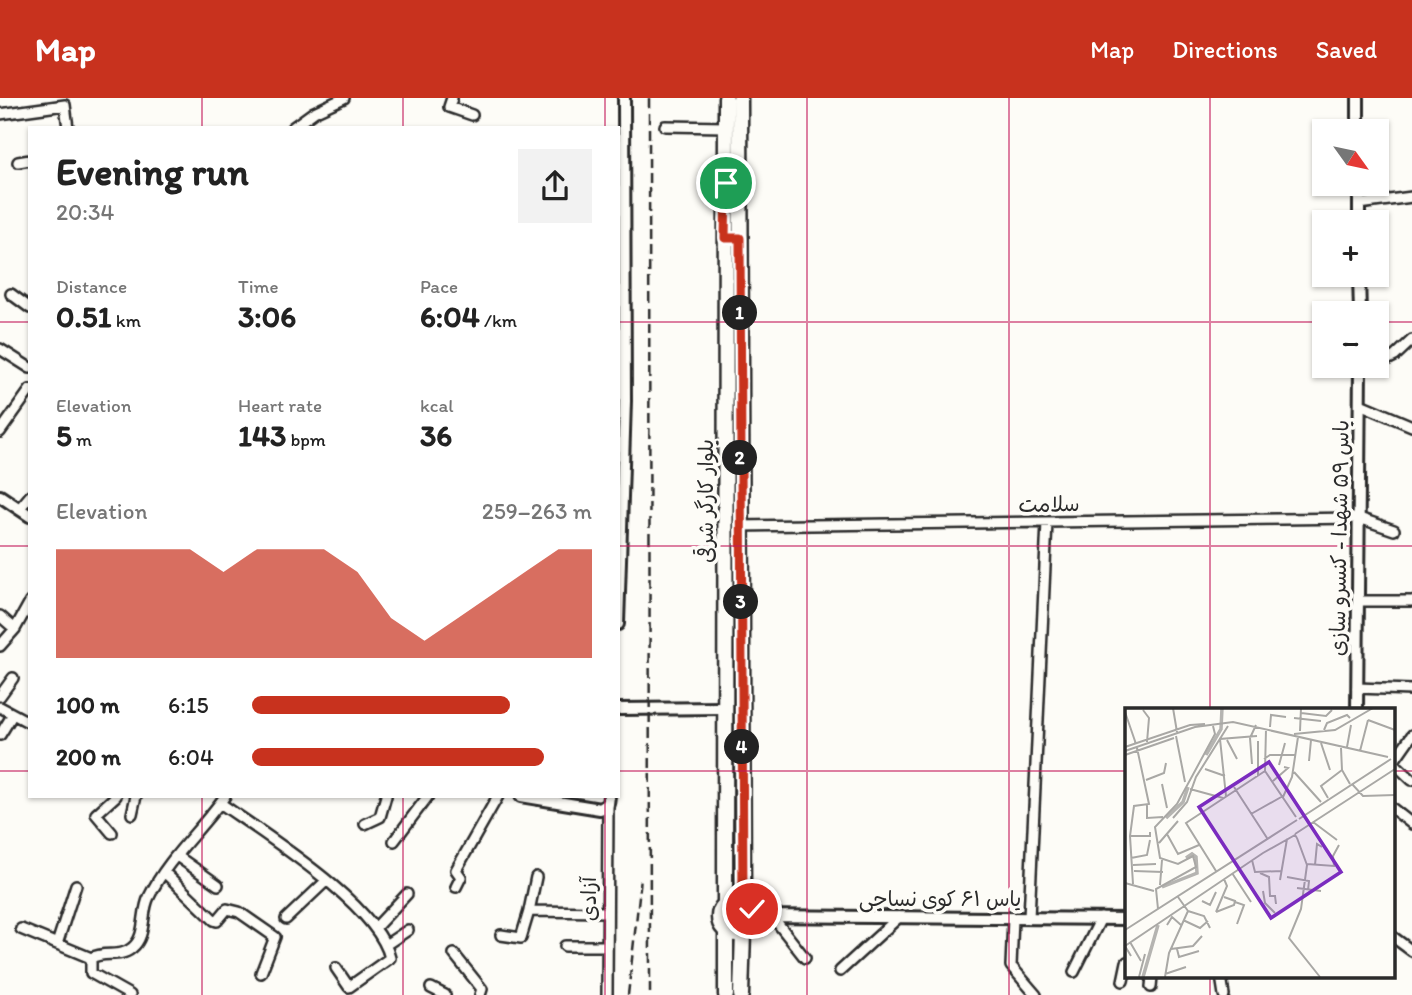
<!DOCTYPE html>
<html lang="en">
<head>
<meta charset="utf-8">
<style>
	:root { --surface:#fff; --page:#f2f2f2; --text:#222; --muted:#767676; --accent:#c8321e }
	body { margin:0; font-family:Itim,"Playpen Sans Arabic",sans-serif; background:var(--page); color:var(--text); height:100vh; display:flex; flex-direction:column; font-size:26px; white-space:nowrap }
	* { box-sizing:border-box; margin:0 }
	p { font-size:23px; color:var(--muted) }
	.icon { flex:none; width:38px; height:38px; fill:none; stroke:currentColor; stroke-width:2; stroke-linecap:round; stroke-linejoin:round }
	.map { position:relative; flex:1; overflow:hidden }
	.details { position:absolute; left:28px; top:28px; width:592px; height:672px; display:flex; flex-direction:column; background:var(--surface); border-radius:0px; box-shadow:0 2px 5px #0004 }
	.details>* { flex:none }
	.needle { width:46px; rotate:123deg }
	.buttons { position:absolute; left:1312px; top:21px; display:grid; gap:14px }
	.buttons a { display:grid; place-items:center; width:77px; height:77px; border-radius:0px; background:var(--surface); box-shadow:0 2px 5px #0004; font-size:35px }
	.pin { position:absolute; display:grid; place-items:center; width:60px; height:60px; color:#fff; margin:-30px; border:4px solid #fff; border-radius:50%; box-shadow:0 2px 7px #0007 }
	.km { position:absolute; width:35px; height:35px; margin:-18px; border-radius:50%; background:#222; color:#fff; font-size:19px; line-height:35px; text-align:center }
	.round { display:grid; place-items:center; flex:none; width:74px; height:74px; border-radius:0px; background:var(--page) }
	.head { display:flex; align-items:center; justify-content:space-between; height:119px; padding:0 28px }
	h1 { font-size:38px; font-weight:800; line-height:52px }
	.metrics { display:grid; grid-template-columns:repeat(3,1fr); gap:10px; height:119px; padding:7px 28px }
	.metrics div { display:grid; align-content:center }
	.metrics b { font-size:30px; font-weight:800 }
	.metrics small { font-size:19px; font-weight:400 }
	.metrics p { font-size:19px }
	.chart { height:196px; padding:14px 28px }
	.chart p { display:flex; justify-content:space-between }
	.chart svg { width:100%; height:126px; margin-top:7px; fill:var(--accent); opacity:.7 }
	ul { padding:0 28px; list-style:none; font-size:23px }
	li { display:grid; grid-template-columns:112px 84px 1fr; align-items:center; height:52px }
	li i { height:18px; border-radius:9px; background:var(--accent) }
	header { display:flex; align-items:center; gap:42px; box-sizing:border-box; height:98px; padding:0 35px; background:var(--accent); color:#fff }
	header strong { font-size:33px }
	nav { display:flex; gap:38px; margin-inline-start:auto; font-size:24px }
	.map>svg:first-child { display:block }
</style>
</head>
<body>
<header>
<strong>Map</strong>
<nav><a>Map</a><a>Directions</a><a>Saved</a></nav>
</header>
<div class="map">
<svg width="1412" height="897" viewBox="0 0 1412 897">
	<rect width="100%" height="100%" fill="#fdfcf7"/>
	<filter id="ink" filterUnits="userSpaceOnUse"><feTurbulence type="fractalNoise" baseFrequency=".0143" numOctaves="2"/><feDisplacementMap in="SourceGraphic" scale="14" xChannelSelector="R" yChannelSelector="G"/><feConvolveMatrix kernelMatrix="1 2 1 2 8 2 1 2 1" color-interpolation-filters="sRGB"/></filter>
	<g filter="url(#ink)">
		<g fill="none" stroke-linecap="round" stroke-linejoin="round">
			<!-- minor casing -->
			<g stroke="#2b2b2b" stroke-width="14">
				<path id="minor" d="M452,0l-3,9 23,8
					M0,16l65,-9 3,23
					M665,28l61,1
					M292,30l22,-16 30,-14
					M18,64l12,-2
					M1359,106l53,-7
					M11,196l19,14
					M0,251l30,19
					M1377,267l18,-9 17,-16
					M1360,306l52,22
					M0,334l30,-42
					M19,411l11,-13
					M740,428l619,-8 35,12
					M1358,503h54
					M0,518l15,13
					M0,548l15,-17 15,-27
					M1357,590l54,2
					M0,598l13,-18
					M0,609l30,16
					M0,637l13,-21
					M1393,664l19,-27
					M1393,664l19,18
					M220,705c45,32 158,102 170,155l-41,29 -13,-19
					M1393,711l19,15
					M132,716l4,-18
					M365,726l15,-7 6,-21
					M112,735l-16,-19 20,-18
					M394,743l34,-45
					M177,758l41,29
					M164,774l50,48 3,1 10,-12 12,3 36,25 -14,36
					M536,779l-7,34 78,1
					M456,789l5,-10 -5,-7 42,-74
					M772,818l33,42
					M1013,820l-2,48 25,29
					M1029,820l18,-396
					M286,821l40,-38
					M376,829l31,-33
					M21,831l70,29
					M501,837l20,3 9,-30
					M1393,839l19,14
					M57,846l19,-59
					M387,846l21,-14
					M565,848h42
					M454,856l28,35 -2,6
					M840,873l59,-54
					M1074,874l27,-54
					M1221,878l3,19
					M1123,883l4,-19
					M1151,889l1,-11
					M431,890l14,7
					M130,897l-39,-22v-15c14,-8 28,1 41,-10 15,-12 9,-36 17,-51 18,-38 52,-67 76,-101
					M607,897l1,-191"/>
			</g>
			<!-- tertiary casing -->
			<g stroke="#2b2b2b" stroke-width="16">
				<path id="tertiary" d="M1358,0v33
					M1359,86v38
					M1359,177l1,38
					M0,398l30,20
					M618,526l7,-223 -1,-303
					M618,611l108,-1
					M1357,612l3,-344
					M521,698l79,13 8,-5 1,-8
					M753,818l374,3"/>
			</g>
			<!-- primary casing -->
			<g stroke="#2b2b2b" stroke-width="19">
				<path id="primary" d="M740,0l3,803
					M719 819a17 17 0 1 1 34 0a17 17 0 1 1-34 0Z
					M725,805l1,-805
					M726,897v-64
					M741,897l2,-62"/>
			</g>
			<!-- minor -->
			<use href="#minor" stroke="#fdfcf7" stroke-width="9"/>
			<!-- tertiary -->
			<use href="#tertiary" stroke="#fdfcf7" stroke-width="10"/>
			<!-- primary -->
			<use href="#primary" stroke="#fdfcf7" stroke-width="14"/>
			<!-- rail -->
			<path stroke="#2b2b2b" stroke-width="2.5" stroke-dasharray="10 5" stroke-linecap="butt" d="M649,0l1,897
				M628,897l13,-117"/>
		</g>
	</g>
	<g fill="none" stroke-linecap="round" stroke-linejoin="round" filter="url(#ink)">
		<!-- route casing -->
		<g stroke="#fff" stroke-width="14">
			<path id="route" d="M726,85l-1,55h15l3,663 9,8"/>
		</g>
		<!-- route -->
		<use href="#route" stroke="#c8321e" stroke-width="9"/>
	</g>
	<!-- grid -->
	<path fill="none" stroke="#c2185b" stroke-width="2" stroke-opacity="0.55" d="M202,0v30M403,0v30M605,0v30M807,0v897M1009,0v897M1210,0v612M0,224h30M618,224h707M1377,224h35M0,448h30M618,448h794M0,673h30M618,673h509M1393,673h19M202,698v199M403,698v199M605,698v199M1210,878v19"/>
	<g text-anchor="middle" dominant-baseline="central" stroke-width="7" stroke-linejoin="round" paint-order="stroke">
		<!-- street labels -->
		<g font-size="21" fill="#2b2b2b" stroke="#fdfcf7">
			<text transform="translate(705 403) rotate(-90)">بلوار کارگر شرقی</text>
			<text transform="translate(1049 406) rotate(-1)">سلامت</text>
			<text transform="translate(1339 440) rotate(-89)">یاس ۵۹ شهدا - کنسرو سازی</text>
			<text x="940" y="800">یاس ۶۱ کوی نساجی</text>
			<text transform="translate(588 801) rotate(-90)">آزادی</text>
		</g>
	</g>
	<!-- overview -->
	<g transform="translate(1125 610)">
		<rect width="270" height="270" fill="#fdfcf7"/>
		<path fill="none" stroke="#b5b4b1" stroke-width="3.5" d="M81,47l15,-26 1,-21M41,110l17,-16 5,-15M37,179l35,-14 -1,-16 -4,-3 -6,4M18,269l15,-52"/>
		<path fill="none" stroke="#a9a8a5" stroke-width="2" d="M48,0l4,24M18,2l6,8 -2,24M0,4l11,32M176,5l25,3 6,-6M169,10l27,3M243,12l27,10M145,19l1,-12 15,2M199,22l3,-7 20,-8 3,3M175,23l1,-23M169,26l41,-4 38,-22M51,28l9,46M102,32l10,19M196,35l9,27M0,39l65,-22 15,-1M222,39l4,-22M216,40l1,22 8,14M0,43l70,-24 38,-5 155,35M235,43l8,-31M0,47l49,-17M139,51l6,-4h25M184,53l2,-21M127,56l-2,-26 6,-13M154,57l6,-22M80,61l20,7M140,63l31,46M140,63l1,-42M169,64l27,30M133,68v-35M21,72l18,-7 2,-10M148,73l15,-13 -4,-1M37,76l5,24M227,76l11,12 32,-1M109,79l33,51M65,81l33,9M101,88l-6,-57 37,-3M158,89l9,-20 6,-40M203,90l-7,-12 21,-16M22,97v13l16,-1M126,106l32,-18M48,110l14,-16 9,-25 32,-51M174,111l92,-60M188,114l24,18M42,126l11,20 21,-9M170,126l100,-65M5,128h20v-4M172,130l10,27 -6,44 -12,29 31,39M34,135l19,-22M6,150l16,-3 3,-15M127,152l3,12 27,-1M182,156l27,2 -1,-10 6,-11M8,157l23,-1M190,157l2,-21 5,3M9,163l29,1M91,163l-30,-48 79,-52M107,165l19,29M135,165l9,4 1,19h5l1,8M162,169l22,4 -1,9M155,172l7,-41M0,175l29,8M8,176l-3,-48 4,-30 15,-2 -12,-56M35,177l2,-25M172,180l24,3M138,183l2,12 10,10M77,193l8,4 6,-13M110,194l9,3 -7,19M33,201l-2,-20 40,-22 -3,-11 -15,8 -18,-6 -5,-31 22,-23 38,-70 -2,-8M63,203l16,5 6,12M91,204l18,-7 1,-4 -11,-4M91,204l11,-26 -3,-7M58,212l17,8 8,-7M42,217l5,-8 9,8M0,222l172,-110M5,234l11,19M46,241l22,-3 9,-10M52,241l2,8 20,-6M6,248l-6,-10 138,-93 32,-18 2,3M40,266l21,-7M14,269l6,-23M40,269l4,-24 19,-42 -10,-14"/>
		<path fill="#7b2cbf" fill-opacity="0.15" stroke="#7b2cbf" stroke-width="3.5" d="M144,54l72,110 -70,46 -72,-111z"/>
		<rect width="270" height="270" fill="none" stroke="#2b2b2b" stroke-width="3.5"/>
	</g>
</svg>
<div class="buttons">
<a><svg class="needle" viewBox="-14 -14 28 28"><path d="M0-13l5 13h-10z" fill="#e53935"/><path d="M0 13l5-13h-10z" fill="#767676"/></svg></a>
<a>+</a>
<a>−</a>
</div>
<div class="pin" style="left:726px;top:85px;background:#1e9e55"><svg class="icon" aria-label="arrive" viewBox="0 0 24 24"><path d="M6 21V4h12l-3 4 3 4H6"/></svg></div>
<div class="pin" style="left:752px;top:811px;background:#d93025"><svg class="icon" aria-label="check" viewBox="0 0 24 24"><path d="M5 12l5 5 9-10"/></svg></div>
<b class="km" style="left:740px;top:215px">1</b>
<b class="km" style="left:740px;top:360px">2</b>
<b class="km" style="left:741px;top:504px">3</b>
<b class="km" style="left:742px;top:649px">4</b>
<section class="details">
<div class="head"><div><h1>Evening run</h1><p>20:34</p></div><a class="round"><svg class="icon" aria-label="share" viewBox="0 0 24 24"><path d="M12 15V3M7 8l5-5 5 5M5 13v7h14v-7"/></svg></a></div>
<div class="metrics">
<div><p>Distance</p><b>0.51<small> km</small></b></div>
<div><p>Time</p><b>3:06</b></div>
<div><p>Pace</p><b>6:04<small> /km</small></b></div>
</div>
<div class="metrics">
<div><p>Elevation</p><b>5<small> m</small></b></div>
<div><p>Heart rate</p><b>143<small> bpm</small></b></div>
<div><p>kcal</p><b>36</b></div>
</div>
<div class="chart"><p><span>Elevation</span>259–263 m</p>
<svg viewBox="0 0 160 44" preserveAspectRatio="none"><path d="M0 44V6L10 6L20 6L30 6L40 6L50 14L60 6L70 6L80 6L90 14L100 30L110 38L120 30L130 22L140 14L150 6L160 6V44z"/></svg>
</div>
<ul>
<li><b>100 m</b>6:15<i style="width:76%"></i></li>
<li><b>200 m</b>6:04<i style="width:86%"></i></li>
</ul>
</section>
</div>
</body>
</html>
